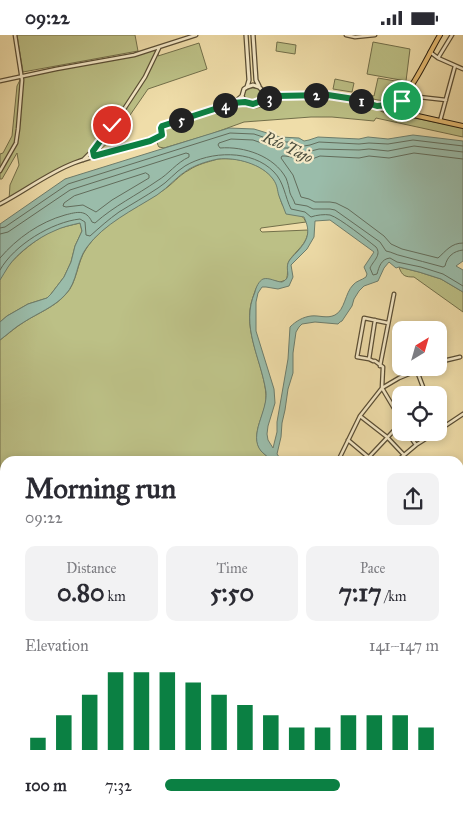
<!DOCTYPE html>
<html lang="en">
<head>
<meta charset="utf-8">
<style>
	:root { --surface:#fff; --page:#f2f2f3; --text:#2b2b33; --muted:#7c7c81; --accent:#0b8043 }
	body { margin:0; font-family:"IM FELL Great Primer",serif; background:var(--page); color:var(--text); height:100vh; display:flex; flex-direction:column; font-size:19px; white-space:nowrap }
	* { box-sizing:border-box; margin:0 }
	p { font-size:16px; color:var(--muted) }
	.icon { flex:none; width:28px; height:28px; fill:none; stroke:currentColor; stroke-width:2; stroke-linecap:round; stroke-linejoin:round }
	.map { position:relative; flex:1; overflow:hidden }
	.side { position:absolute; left:0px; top:421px; width:464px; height:359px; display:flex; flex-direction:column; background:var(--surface); border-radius:15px 15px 0 0; box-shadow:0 2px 8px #0003 }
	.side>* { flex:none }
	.needle { width:32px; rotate:37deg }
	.tools { position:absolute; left:392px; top:286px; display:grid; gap:10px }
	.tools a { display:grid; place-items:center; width:55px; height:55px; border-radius:10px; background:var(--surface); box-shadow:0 2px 8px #0003; font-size:25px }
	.pin { position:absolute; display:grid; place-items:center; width:42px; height:42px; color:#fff; margin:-21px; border:2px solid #fff; border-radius:50%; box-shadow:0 1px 5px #0007 }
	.km { position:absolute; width:25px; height:25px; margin:-12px; border-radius:50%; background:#222; color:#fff; font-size:14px; line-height:25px; text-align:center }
	.round { display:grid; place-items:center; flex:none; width:52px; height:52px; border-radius:10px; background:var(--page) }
	.headline { display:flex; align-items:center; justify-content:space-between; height:85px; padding:0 25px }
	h1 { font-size:28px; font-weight:700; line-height:38px }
	.figures { display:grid; grid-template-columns:repeat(3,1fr); gap:8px; height:85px; padding:5px 25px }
	.figures div { display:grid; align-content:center; border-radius:10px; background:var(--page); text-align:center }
	.figures b { font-size:25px; font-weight:700 }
	.figures small { font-size:14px; font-weight:400 }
	.figures p { font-size:14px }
	.chart { height:140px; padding:10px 25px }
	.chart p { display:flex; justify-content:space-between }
	.chart svg { width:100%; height:90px; margin-top:5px; stroke:var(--accent); stroke-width:6 }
	ul { padding:0 25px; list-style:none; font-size:16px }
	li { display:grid; grid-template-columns:80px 60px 1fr; align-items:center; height:38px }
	li i { height:12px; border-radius:6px; background:var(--accent) }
	.status { display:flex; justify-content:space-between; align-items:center; height:35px; padding:0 25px; background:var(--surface); direction:ltr }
	.status svg { height:14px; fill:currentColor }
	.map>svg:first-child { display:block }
</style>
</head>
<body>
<div class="status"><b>09:22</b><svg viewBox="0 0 49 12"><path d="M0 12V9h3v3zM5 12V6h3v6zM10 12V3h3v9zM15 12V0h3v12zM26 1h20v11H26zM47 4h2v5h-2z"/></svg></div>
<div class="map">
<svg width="463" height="779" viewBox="0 0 463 779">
	<rect width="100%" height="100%" fill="#efdda9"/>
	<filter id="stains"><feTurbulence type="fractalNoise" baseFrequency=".004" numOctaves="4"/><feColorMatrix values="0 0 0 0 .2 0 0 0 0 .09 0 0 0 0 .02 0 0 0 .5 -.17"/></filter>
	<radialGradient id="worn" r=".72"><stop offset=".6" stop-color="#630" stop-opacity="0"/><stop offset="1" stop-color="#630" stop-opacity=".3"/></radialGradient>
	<!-- green -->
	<path fill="#bcc086" stroke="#726f4a" d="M17,0h118l3,16 -115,21z
		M277,7l19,3 -1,9 -19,-3z
		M373,7l37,7 -4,32 -39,-7z
		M199,8l8,26 -59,20 -31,45 -23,22 -43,17 -42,27 1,-15 9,-20 -2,-12 -15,26h-2v-25l3,-1 9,-17 5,-50 5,-10 121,-23 16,-5 -1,8z
		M378,43l29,5 -8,13 -3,2 -13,3 -20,-4v-3l11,2z
		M335,44l19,4 -2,9 -19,-3z
		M253,53l6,1 4,3v5c-5,6 -15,7 -20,-1 2,-5 4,-7 10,-8z
		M272,63l67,1 33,8 17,8 16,1 58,12v9l-87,-19 -2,3 -42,-4h-21l-67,5 -33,12 -47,14 -5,-1c-3,-5 -1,-5 1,-10 1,-2 0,-5 0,-8l80,-25c8,4 17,7 25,0 3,-2 4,-4 7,-6z
		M218,124c21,-2 49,5 59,26 3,6 2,16 7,22 8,7 17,4 22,15l-45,6 -1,2 2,2 46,-2c0,14 -12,20 -19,31 -3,6 0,13 -3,19l-6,2 -14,-3c-9,5 -10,9 -13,18 -12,32 11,67 13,98 1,16 -11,30 -9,45 1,11 9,15 16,21h-268v15l-5,-1v-135c8,-6 16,-13 24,-18 14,-9 31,-15 42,-28 11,-11 11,-32 20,-45 17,-27 51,-41 76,-58 10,-6 17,-16 27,-21 9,-6 19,-8 29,-11z
		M80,188l2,8 -7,15 -4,16 -7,15 -13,17 -4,4 -19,6 -21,12 -7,6c0,-9 0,-35 0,-43 6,-17 38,-42 54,-49 8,-3 18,-5 26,-7z
		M399,232l20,5 22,7 22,13v20l-49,-35c-9,0 -12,-1 -15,-10z"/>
	<!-- water -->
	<path fill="#9abcaa" stroke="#6d7d6c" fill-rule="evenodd" d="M229,93l25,1 26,8 19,1 5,3 5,-1 9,-3 41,2 9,-2 20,2 25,-4 50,6v120l-7,5 7,4v22l-22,-13 -22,-7 -20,-5 -3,1 -7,-6 -5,6 -6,13 -14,5 -5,5 -5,8 -2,7 -10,15 -2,1 -2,2 -23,-2 -13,2 -3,3 -3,5 -3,21v20l-5,16 -3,21 -3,13 -1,14 -4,17 5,7h-9c-4,-3 -8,-6 -12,-10 -13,-16 7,-40 5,-59 -5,-34 -26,-66 -11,-100 1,-5 4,-11 8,-13 6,-2 13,3 19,3 11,-5 2,-12 7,-21 2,-3 5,-6 8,-9 11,-12 14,-20 7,-35l-18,-3c-2,-6 -5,-12 -7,-18 -2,-6 -1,-10 -6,-17 -11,-15 -37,-22 -55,-20 -10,2 -20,5 -29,10 -12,7 -20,18 -32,26 -24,15 -53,29 -70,52 -11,14 -9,35 -22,48 -11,12 -27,18 -41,27 -9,5 -16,12 -24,18v-18l7,-6 21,-12 19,-6 4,-4 13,-17 7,-15 4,-16 7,-15 -2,-8c-9,2 -18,4 -26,8 -15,6 -37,22 -46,36 -3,4 -5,9 -8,13v-56l65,-45zM330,185l44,32 -10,15 3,7 -1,3c-4,3 -10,4 -13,8 -8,8 -8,25 -18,30 -8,4 -16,0 -24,1 -8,1 -15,5 -21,11l-2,32 -11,63v10l-4,16 -5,-8 -1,-6 1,-8 7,-23 -1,-14 -18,-58v-29l2,-9 4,-6h4l12,2 11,-3 4,-9 -2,-12 16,-16 7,-12 1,-16z"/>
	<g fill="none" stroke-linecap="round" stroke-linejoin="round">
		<!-- shore -->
		<path stroke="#626d5c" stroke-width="1" d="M463,117l-49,-6 -26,5 -19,-2 -10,1 -40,-1 -8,2 -7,1 -15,-4h-13l-23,-8 -22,-1 -12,4 -1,2 2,3c24,-2 54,8 66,30 2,5 3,10 4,15 1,3 4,7 5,11l12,2 6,3h17l5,1 45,32 6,9c6,1 10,4 16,5 14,4 27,7 41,11l2,-1c2,-9 8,-15 18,-16
			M463,124l-49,-6 -25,5 -20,-2 -10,2 -39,-2 -8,3h-8l-19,-3h-3l-1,2 12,17 8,22 8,2 6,3h15l6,1 12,6 36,27 7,8 11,5 36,9c8,-7 13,-15 25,-15
			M146,138l3,2v3l-37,22 -16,12 -13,-7 -17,2 -3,-1 1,-3 10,-7z
			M0,193l5,-1 63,-43 162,-51 24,1 24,8h12l14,4 6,-1 9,-3 40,2 10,-1 19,1 25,-4 50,6
			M0,199l8,-2 62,-42 116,-37 3,1v3c-13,6 -20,17 -32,24 -20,14 -43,25 -62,42l-3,-1c-6,-13 -15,-10 -27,-7 -25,7 -48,23 -65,43
			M0,235c14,-25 52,-48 80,-51l5,3 1,13 4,1c9,-8 19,-17 29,-24 13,-8 27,-16 39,-24 10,-6 17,-16 27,-22 25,-15 67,-17 89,6 10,10 11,25 17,37l14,3 6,5c5,-2 14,-3 19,-2 10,3 37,25 46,32 6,8 -3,14 -6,21l3,7 4,-1c2,-7 4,-15 13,-16l7,4 24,5 22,7 20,12"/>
		<!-- minor casing -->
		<g stroke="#5a4e35" stroke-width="5">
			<path id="minor" d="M346,0l9,2 20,-2
				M430,17l8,6 25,11
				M438,23l14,-23
				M0,46l56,-12 78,-14 62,-20
				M406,58l4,3 36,4
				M440,86l15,-55
				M94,121l-1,-5 20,-25 32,-49 14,-29
				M83,125l10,-10
				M0,136l16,-28 2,-14 4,-49 -7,-45
				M0,169c25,-13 48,-31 74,-41 29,-11 61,-15 89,-28l-2,-7 1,-2
				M369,324l6,-39
				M439,327l21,-5
				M380,331l14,-72
				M417,336l9,24
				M382,353l1,-21 -8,-6h-2l-4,-2 -12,-2 7,-39 24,5
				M382,353l19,32
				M360,381l27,21 17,18
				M439,395l24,-16
				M408,398l8,12
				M348,405l25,21
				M369,422l32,-34
				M338,426l22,-45 22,-28 17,-10 27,-11
				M397,426l19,-16 19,-12
				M0,506h5"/>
		</g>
		<!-- tertiary casing -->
		<g stroke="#5a4e35" stroke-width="5.5">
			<path id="tertiary" d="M246,0l3,45 -2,7
				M253,0l3,45 3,6
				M242,61l3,6c13,5 20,-6 33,-6 25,-1 53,-3 78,3 11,3 21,7 32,12
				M235,67l7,-6 2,-7 3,-2 6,-2 6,2 5,5 11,4
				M378,71l11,-1
				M162,91l71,-23 12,-1"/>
		</g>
		<!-- secondary casing -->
		<g stroke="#291e0e" stroke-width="5.5">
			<path id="secondary" d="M459,688l4,-16
				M427,779l5,-4
				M434,779l1,-4"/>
		</g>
		<!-- primary casing -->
		<g stroke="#291e0e" stroke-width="6">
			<path id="primary" d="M397,68h-5l-4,5 1,5 4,2 16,-1 54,12
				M397,68c17,-15 31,-48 43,-68
				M397,68l3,2 1,3 -2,6
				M459,522l4,-2
				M459,528l4,-2
				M0,737l5,-2"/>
		</g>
		<!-- minor -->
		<use href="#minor" stroke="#f5e9c7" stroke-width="2.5"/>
		<!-- tertiary -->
		<use href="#tertiary" stroke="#f5e9c7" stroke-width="3"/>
		<!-- secondary -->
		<use href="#secondary" stroke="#f5e9c7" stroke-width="3"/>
		<!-- primary -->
		<use href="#primary" stroke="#e8be74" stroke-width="4"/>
	</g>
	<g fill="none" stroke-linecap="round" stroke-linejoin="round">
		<!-- route casing -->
		<g stroke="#fff" stroke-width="10">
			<path id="route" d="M112,90l-19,26 1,5 56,-15 12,-6 -1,-7 1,-2 71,-23 12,-1 8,2 22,-8 53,-1 26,4 23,7 12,-1 5,-3 3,1 3,2 2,-4"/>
		</g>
		<!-- route -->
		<use href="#route" stroke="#0b8043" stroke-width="6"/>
	</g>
	<g text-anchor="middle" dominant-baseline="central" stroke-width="4.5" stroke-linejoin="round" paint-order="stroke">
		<!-- water labels -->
		<g font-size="16" font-style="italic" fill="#4b4d3d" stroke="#f5e9c7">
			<text transform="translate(288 112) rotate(25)">Río Tajo</text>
		</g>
	</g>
	<rect width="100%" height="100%" filter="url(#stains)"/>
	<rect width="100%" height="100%" fill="url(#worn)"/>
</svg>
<div class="tools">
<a><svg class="needle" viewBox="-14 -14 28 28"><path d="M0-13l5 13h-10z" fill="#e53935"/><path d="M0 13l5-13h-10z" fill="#7c7c81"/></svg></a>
<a><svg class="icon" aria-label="locate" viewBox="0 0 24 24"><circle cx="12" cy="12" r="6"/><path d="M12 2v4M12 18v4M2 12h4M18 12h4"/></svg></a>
</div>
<div class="pin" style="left:402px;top:66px;background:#1e9e55"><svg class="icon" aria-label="arrive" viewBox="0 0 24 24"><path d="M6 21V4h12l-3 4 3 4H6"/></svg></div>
<div class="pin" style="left:112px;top:90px;background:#d93025"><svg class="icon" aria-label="check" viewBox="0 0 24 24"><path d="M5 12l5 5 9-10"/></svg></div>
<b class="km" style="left:361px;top:66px">1</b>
<b class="km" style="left:316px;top:60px">2</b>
<b class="km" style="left:269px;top:63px">3</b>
<b class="km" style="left:225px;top:70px">4</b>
<b class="km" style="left:181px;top:85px">5</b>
<section class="side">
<div class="headline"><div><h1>Morning run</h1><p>09:22</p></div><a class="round"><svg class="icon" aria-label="share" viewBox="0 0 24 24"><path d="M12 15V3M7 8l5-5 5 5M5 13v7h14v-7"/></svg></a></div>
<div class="figures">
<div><p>Distance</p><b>0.80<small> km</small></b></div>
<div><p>Time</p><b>5:50</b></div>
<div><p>Pace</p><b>7:17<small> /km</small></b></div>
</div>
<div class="chart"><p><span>Elevation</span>141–147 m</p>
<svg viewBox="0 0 160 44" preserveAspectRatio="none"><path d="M5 44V38M15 44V27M25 44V17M35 44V6M45 44V6M55 44V6M65 44V11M75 44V17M85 44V22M95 44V27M105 44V33M115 44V33M125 44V27M135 44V27M145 44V27M155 44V33"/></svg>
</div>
<ul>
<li><b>100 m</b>7:32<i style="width:64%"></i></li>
</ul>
</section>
</div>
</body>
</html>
